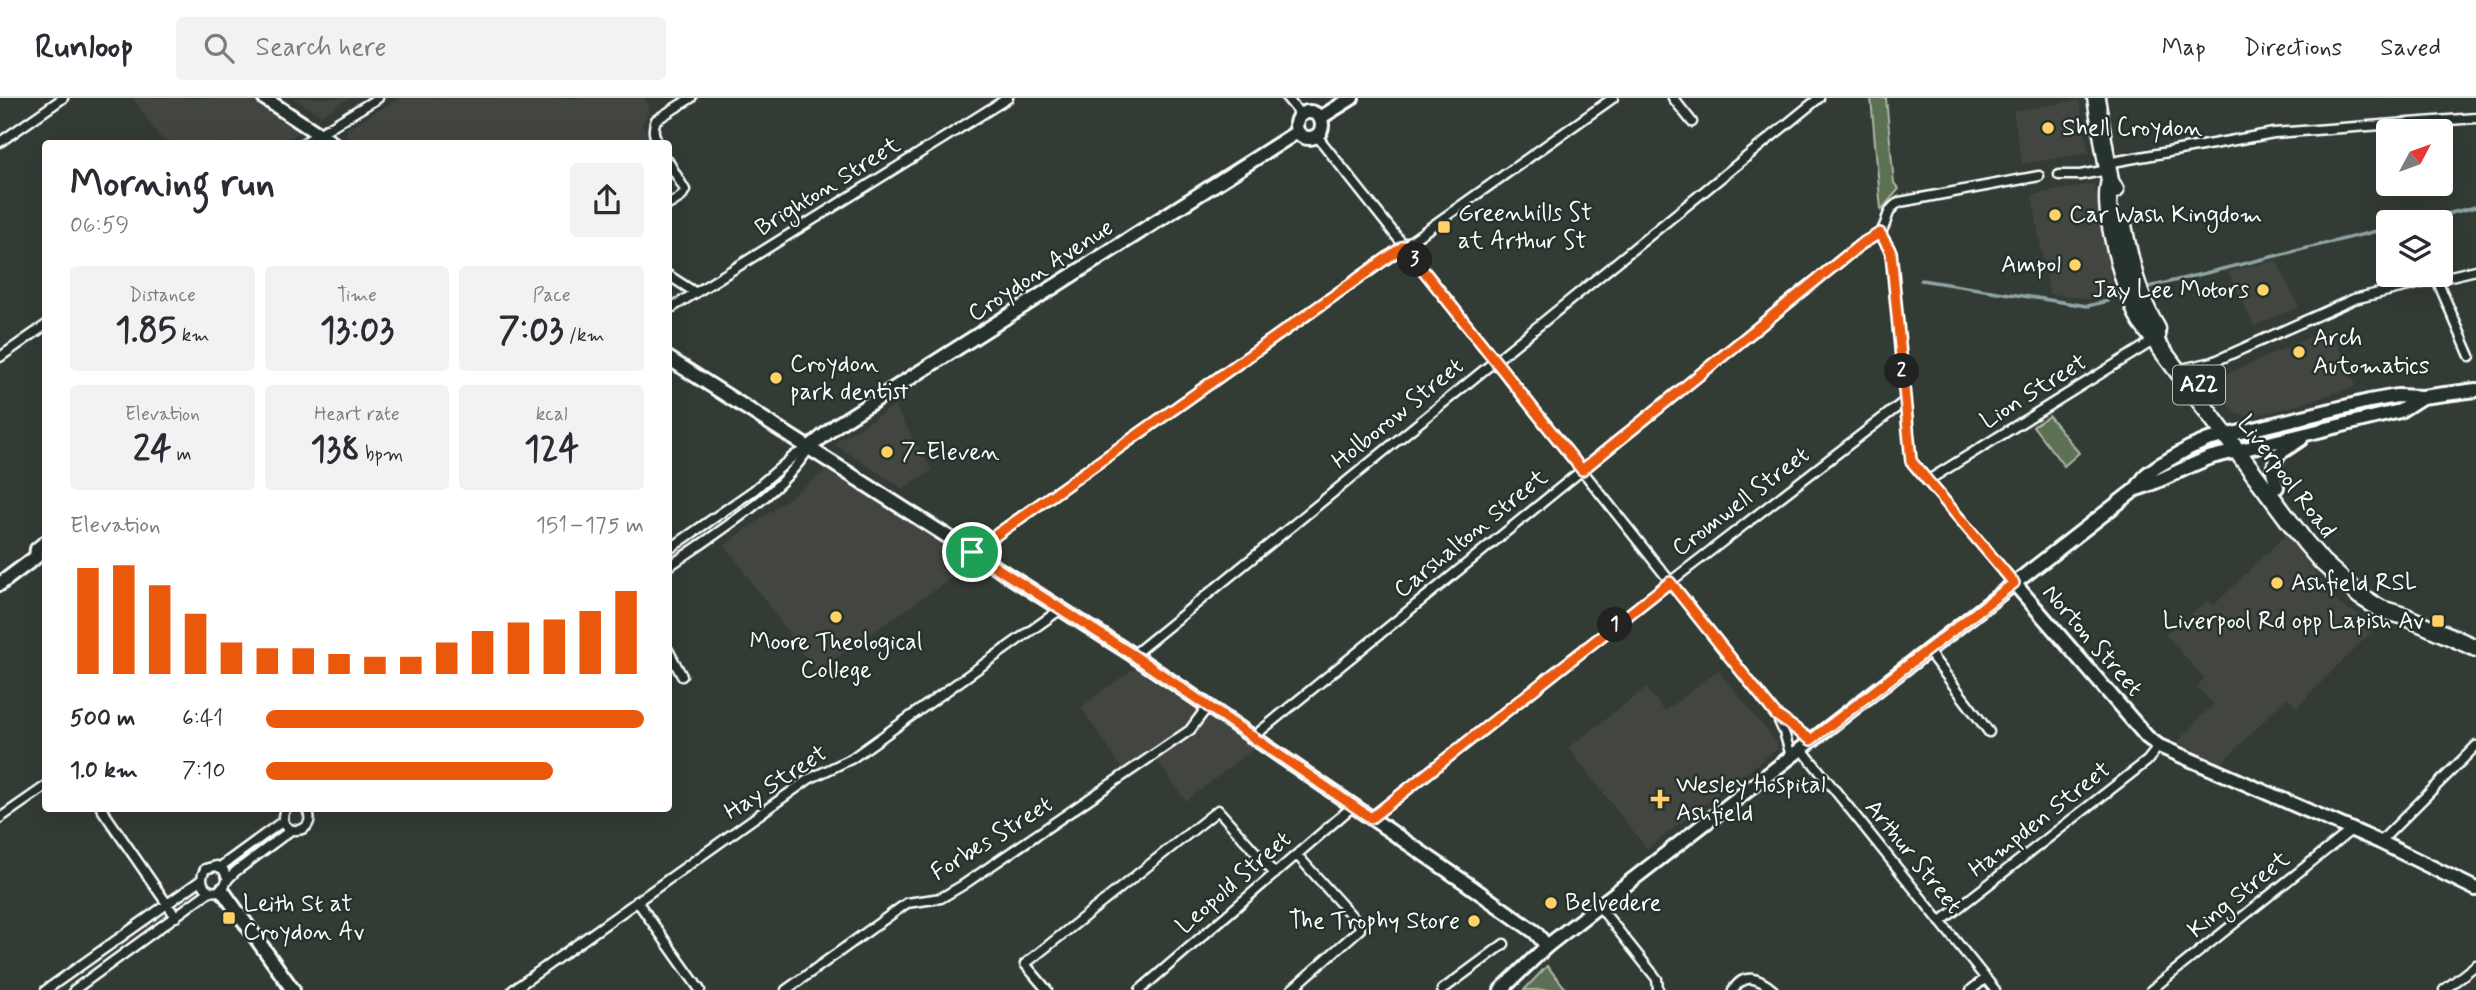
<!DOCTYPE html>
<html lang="en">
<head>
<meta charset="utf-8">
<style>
	:root { --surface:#fff; --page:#f2f2f3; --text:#2b2b33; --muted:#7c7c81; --line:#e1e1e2; --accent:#ea580c }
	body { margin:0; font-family:Mynerve,sans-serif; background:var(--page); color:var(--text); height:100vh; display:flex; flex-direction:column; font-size:26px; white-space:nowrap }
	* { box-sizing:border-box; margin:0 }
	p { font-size:23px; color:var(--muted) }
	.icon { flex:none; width:38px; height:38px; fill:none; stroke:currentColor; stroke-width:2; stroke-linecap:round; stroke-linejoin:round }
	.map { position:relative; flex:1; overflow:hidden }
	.panel { position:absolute; left:42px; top:42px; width:630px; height:672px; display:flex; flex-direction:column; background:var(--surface); border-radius:7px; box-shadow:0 7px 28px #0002 }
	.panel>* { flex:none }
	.needle { width:46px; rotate:49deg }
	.controls { position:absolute; left:2376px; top:21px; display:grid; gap:14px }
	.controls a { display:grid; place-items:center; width:77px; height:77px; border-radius:7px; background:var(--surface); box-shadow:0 7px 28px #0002; font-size:35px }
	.pin { position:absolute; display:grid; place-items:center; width:60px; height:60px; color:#fff; margin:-30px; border:4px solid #fff; border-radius:50%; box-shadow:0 2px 7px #0007 }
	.km { position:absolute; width:35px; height:35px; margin:-18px; border-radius:50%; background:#222; color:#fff; font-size:19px; line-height:35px; text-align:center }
	.round { display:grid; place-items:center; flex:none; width:74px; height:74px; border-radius:7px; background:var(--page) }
	.head { display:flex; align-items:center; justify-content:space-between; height:119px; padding:0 28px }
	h1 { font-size:38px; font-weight:800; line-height:52px }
	.stats { display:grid; grid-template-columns:repeat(3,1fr); gap:10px; height:119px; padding:7px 28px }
	.stats div { display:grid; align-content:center; border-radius:7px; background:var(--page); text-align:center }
	.stats b { font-size:35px; font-weight:800 }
	.stats small { font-size:19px; font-weight:400 }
	.stats p { font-size:19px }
	.chart { height:196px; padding:14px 28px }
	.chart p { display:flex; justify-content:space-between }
	.chart svg { width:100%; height:126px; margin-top:7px; stroke:var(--accent); stroke-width:6 }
	ul { padding:0 28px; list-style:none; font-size:23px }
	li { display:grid; grid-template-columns:112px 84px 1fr; align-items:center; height:52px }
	li i { height:18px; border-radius:9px; background:var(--accent) }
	header { display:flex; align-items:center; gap:42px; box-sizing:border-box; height:98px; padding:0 35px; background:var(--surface); border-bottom:2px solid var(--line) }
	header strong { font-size:33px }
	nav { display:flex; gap:38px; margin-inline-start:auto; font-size:24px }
	.search { width:490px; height:63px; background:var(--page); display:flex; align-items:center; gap:18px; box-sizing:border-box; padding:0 24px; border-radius:7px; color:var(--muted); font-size:26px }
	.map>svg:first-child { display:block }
</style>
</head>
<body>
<header>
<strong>Runloop</strong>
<div class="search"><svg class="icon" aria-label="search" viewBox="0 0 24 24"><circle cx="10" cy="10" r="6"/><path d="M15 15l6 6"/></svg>Search here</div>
<nav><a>Map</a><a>Directions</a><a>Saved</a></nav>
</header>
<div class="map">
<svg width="2476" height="892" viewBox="0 0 2476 892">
	<rect width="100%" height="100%" fill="#333b35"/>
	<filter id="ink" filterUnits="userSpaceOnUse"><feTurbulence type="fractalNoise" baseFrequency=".0143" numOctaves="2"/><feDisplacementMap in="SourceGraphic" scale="14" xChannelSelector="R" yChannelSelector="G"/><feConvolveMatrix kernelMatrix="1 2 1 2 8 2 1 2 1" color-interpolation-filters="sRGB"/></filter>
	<g filter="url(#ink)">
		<!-- built -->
		<path fill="#43453f" d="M133,0h114l52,34 -16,11h-111l-13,-7z
			M293,0h56l-28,17z
			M400,0h244l5,8v5l-7,14 11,18 -300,1 -7,-5 1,-10z
			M2079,2l10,53 -67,11 -9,-53z
			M2094,86l20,113 -25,2 -40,-5 -17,-99z
			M2276,162l23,47 -45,19 -26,-54z
			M2330,230l26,58 -64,21 -43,10 -14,-4 -24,-32z
			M894,308l38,64 -29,19 -66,-43v-5z
			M827,372l146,93 -157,109 -91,-127z
			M2286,436l55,72 38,18 -82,83 -10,-10 -66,67 -44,-22 36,-38 -16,-17 7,-9 -39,-44 43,-34 5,6z
			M1134,570l120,81 -68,52 -28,-39 -35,8 -42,-63z
			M1718,572l59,73v6l-130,100 -79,-101 78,-60 19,23z"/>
		<!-- green -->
		<path fill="#5c6f52" stroke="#aeb7a8" stroke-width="2" d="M1871,0h15l8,85 5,6 -18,21z
			M2049,318l30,37 -15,13 -31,-40z
			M1547,868l20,24h-43l20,-21z"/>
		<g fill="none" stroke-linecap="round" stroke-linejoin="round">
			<!-- stream -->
			<path stroke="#8fa5a4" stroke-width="3.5" d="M2412,124l64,-15
				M1921,182l166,26 21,-5
				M2149,189l240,-59"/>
			<!-- street casing -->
			<g stroke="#fff" stroke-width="13">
				<path id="street" d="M1287,0l14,17
					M1673,0l19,24
					M1317,38l459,579 35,25
					M0,44l63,-44
					M302,46l76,-46
					M658,46c-4,-8 -6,-15 -2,-24l35,-22
					M668,63l17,29 -4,7 -13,8
					M2107,65l167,-30 202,-15
					M2059,77h21l28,-5
					M1880,135l11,19 20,209 103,122
					M1880,135c9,-10 4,-23 20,-31l139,-26
					M668,177l28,18
					M2437,182l33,76
					M668,212l340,-212
					M0,259l46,-32
					M2186,270l27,-6 141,-63 122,-29
					M1927,383l234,-145
					M668,452l86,-60 41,-35 12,-6
					M972,454l641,-454
					M668,469c47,-33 112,-72 142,-120
					M668,552l14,26
					M1927,552l62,82
					M1133,557l686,-557
					M1779,623l5,11 7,24
					M1253,639l603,-489 24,-15
					M1801,650l194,242
					M101,710l75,109
					M286,710c-16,30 37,29 20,0
					M0,720l46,-32
					M1371,720l299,-236 235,-181
					M2380,744l96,-96
					M220,769l63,-46
					M228,781l-5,-10 -7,-3 -11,3c-8,14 2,27 17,21l6,-11 8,-8 55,-41
					M637,803l63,89
					M1598,807l59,74 1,10
					M1940,824l207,-161 12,-15
					M46,892l155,-110
					M74,892l136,-99
					M513,892l296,-211 42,-20 210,-150
					M786,892l121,-87 34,-5 22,-13 227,-155 18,-24
					M1047,892l-22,-26 193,-154 57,64
					M1140,892l213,-184
					M1291,892l69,-61 -1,-5 -62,-69
					M1442,892l62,-46
					M1733,892c11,-18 26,-12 40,0
					M1971,892l15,-12
					M2151,892l199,-159
					M2444,892l32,-25"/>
			</g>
			<!-- secondary casing -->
			<g stroke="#fff" stroke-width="18">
				<path id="secondary" d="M1296 27a13 13 0 1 1 26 0a13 13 0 1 1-26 0Z
					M1320,20l32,-20
					M810,349l28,-23 459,-292
					M2014,485l133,154 12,9 221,96 96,47
					M0,486l36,-27 1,-8 9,-7
					M222,792l71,100
					M1501,892l46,-44"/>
			</g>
			<!-- primary casing -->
			<g stroke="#fff" stroke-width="18">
				<path id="primary" d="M264,0l70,46
					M668,260l465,297 333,228 69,49 12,14 589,-457 11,-15 11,-8 31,-18 19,-8 161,-39 28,-5 25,1 54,-7
					M2277,389l-4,-16 4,-16 24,-16
					M2136,391c27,-8 50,-23 76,-32l188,-46 22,-14"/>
			</g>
			<!-- highway casing -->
			<g stroke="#fff" stroke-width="21">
				<path id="highway" d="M2096,0l14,83 5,9
					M2110,83c-9,31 16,112 31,141l164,220 17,20 38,34 21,13 23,7 72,32
					M2123,127c7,36 15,73 34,104"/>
			</g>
			<!-- street -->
			<use href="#street" stroke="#26332d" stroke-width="8"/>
			<!-- secondary -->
			<use href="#secondary" stroke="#26332d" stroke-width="12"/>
			<!-- primary -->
			<use href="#primary" stroke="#26332d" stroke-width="12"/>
			<!-- highway -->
			<use href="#highway" stroke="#26332d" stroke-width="16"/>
		</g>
	</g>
	<g fill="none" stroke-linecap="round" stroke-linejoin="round" filter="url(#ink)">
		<!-- route casing -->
		<g stroke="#fff" stroke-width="14">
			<path id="route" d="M1880,135l11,19 20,209 103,122 -203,157 -35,-25 -106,-133 -299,236 -238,-163 -161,-103 432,-306 178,224 279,-226z"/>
		</g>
		<!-- route -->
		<use href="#route" stroke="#ea580c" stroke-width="9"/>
	</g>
	<!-- markers -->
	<g fill="#ffd166" stroke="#26332d" stroke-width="2.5">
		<circle cx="2048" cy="30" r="7"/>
		<circle cx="2055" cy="117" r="7"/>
		<rect x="1437" y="122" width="14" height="14" rx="3.5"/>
		<circle cx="2075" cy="167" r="7"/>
		<circle cx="2263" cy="192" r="7"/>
		<circle cx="2299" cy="254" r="7"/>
		<circle cx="776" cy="280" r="7"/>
		<circle cx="887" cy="354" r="7"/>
		<circle cx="2277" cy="485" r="7"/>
		<circle cx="836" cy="519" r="7"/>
		<rect x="2431" y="516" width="14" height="14" rx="3.5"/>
		<path d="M1656.5 690.5h7v7h7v7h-7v7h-7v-7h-7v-7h7z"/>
		<circle cx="1551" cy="805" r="7"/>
		<rect x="222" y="813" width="14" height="14" rx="3.5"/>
		<circle cx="1474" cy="823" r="7"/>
	</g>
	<g text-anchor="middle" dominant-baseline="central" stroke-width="5" stroke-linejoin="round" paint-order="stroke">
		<!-- shield labels -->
		<rect fill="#26332d" stroke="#bec2c0" stroke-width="2" x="2173" y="267.5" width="52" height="39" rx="5"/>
		<g font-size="23" font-weight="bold" fill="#fff">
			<text x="2199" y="287">A22</text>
		</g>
		<!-- poi labels -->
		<g font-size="24" fill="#fff" stroke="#26332d" text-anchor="start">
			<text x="2062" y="30">Shell Croydon</text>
			<text x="1458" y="115">Greenhills St<tspan x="1458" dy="28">at Arthur St</tspan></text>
			<text x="2069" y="117">Car Wash Kingdom</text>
			<text x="2061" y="167" text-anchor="end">Ampol</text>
			<text x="2249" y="192" text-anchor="end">Jay Lee Motors</text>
			<text x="2313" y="240">Arch<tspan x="2313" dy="28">Automatics</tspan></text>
			<text x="790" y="266">Croydon<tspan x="790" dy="28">park dentist</tspan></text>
			<text x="901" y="354">7-Eleven</text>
			<text x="2291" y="485">Ashfield RSL</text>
			<text x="2424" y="523" text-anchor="end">Liverpool Rd opp Lapish Av</text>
			<text x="836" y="544" text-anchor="middle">Moore Theological<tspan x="836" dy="28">College</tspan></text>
			<text x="1676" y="687">Wesley Hospital<tspan x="1676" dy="28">Ashfield</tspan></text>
			<text x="1565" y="805">Belvedere</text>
			<text x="243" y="806">Leith St at<tspan x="243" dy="28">Croydon Av</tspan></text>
			<text x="1460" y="823" text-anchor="end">The Trophy Store</text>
		</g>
		<!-- street labels -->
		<g font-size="24" fill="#fff" stroke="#26332d">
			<text transform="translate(828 89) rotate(-32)">Brighton Street</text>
			<text transform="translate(1041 173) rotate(-33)">Croydon Avenue</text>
			<text transform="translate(2034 294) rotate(-32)">Lion Street</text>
			<text transform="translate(1398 316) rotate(-39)">Holborow Street</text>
			<text transform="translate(2286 379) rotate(53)">Liverpool Road</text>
			<text transform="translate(1741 404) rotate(-37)">Cromwell Street</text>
			<text transform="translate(1471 436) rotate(-39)">Carshalton Street</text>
			<text transform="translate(2092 543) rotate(49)">Norton Street</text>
			<text transform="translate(776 685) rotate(-33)">Hay Street</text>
			<text transform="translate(2040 722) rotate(-38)">Hampden Street</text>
			<text transform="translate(992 741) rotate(-32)">Forbes Street</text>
			<text transform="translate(1913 759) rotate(51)">Arthur Street</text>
			<text transform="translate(1234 785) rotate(-41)">Leopold Street</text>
			<text transform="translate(2239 797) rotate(-39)">King Street</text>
		</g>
	</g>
</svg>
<div class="controls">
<a><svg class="needle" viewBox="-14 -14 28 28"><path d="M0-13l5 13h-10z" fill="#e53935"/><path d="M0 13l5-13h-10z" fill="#7c7c81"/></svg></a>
<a><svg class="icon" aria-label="layers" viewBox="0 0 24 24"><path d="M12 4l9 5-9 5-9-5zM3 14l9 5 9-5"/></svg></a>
</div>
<div class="pin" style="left:972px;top:454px;background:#1e9e55"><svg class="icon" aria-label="arrive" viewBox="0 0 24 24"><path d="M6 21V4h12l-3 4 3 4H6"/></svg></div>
<b class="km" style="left:1615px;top:527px">1</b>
<b class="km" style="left:1902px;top:273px">2</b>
<b class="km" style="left:1415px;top:162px">3</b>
<section class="panel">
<div class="head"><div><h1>Morning run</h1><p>06:59</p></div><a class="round"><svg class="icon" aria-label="share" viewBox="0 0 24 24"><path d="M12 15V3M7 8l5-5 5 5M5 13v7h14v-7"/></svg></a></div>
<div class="stats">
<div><p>Distance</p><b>1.85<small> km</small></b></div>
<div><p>Time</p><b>13:03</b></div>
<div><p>Pace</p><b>7:03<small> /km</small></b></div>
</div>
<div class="stats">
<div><p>Elevation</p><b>24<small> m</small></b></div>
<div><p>Heart rate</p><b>138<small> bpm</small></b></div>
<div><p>kcal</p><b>124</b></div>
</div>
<div class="chart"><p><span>Elevation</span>151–175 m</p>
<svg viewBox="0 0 160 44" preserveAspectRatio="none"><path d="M5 44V7M15 44V6M25 44V13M35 44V23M45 44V33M55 44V35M65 44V35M75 44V37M85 44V38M95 44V38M105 44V33M115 44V29M125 44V26M135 44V25M145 44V22M155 44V15"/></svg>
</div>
<ul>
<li><b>500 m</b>6:41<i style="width:100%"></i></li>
<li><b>1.0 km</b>7:10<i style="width:76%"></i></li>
</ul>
</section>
</div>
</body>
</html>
